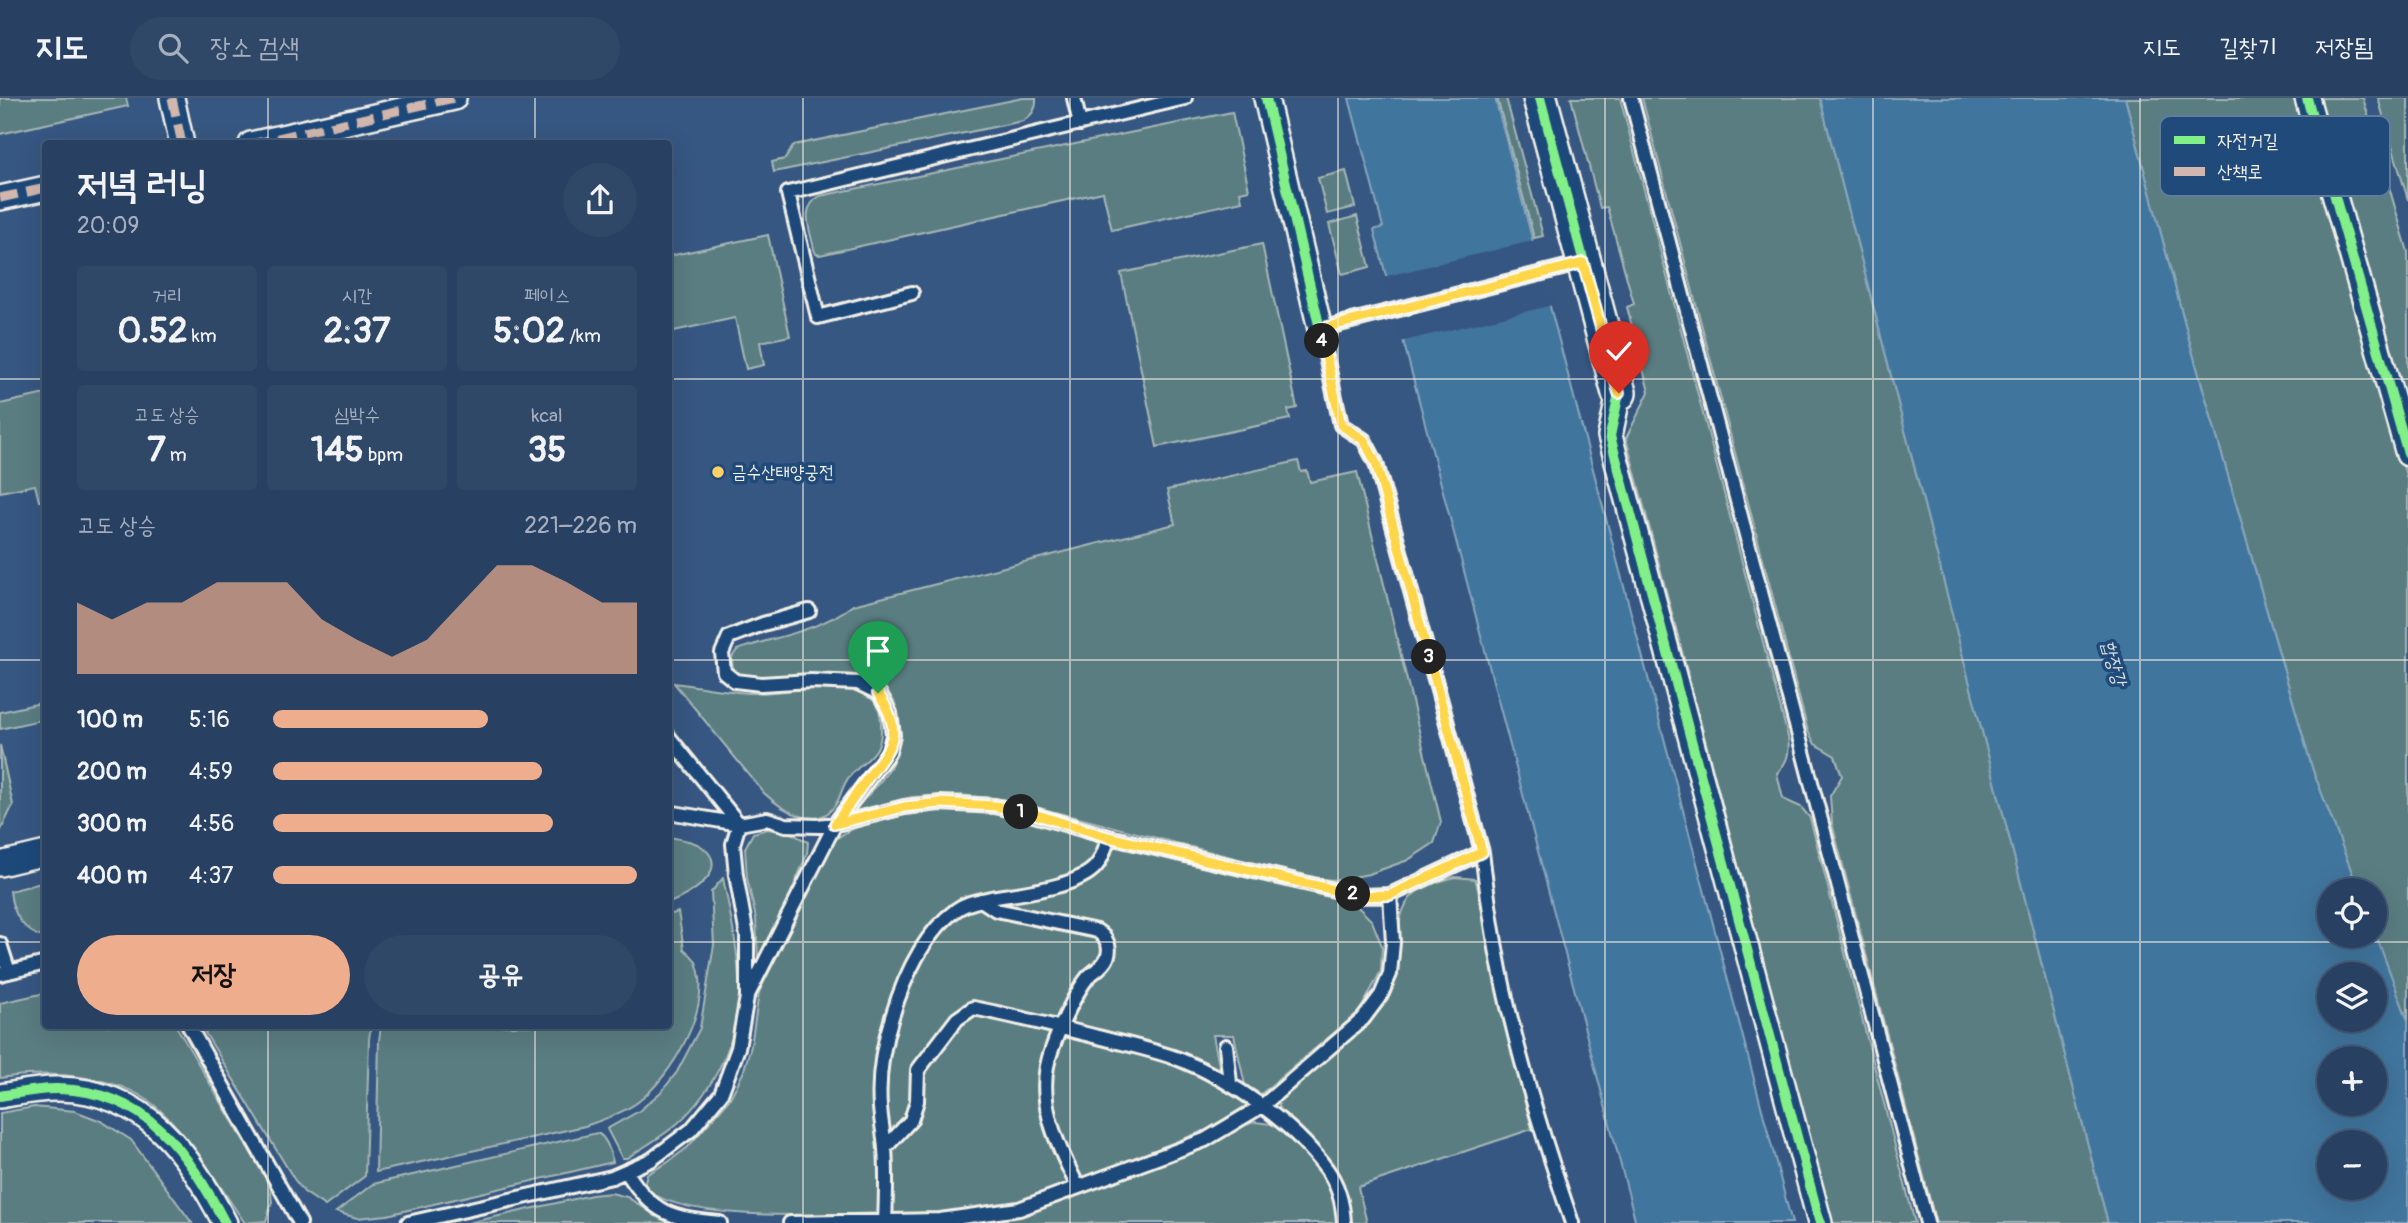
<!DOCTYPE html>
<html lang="ko">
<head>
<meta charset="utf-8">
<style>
	:root { --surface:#284162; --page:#304868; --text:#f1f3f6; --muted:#a5afbe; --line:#445a77; --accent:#eead8d }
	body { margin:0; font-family:Pangolin,"Poor Story",sans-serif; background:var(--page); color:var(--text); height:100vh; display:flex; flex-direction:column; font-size:26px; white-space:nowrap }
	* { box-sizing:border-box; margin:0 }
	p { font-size:23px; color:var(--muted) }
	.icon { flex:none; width:38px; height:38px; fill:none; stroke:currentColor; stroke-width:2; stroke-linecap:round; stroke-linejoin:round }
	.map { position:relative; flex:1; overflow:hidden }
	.panel { position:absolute; left:42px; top:42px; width:630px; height:889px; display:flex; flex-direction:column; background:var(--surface); border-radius:7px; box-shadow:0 7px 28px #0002,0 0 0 2px var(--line) }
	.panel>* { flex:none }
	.controls { position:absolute; left:2317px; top:780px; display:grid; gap:14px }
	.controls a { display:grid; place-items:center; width:70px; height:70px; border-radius:50%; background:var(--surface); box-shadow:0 7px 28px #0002,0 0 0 2px var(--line); font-size:35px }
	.pin { position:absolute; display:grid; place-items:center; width:60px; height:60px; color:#fff; margin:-72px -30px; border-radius:50% 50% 50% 0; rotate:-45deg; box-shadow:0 0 7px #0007 }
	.pin .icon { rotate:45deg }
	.km { position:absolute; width:35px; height:35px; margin:-18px; border-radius:50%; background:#222; color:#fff; font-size:19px; line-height:35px; text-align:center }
	.round { display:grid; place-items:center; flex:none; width:74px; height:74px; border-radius:37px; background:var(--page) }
	.summary { display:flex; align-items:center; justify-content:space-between; height:119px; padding:0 35px }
	h1 { font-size:38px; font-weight:800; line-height:52px }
	.metrics { display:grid; grid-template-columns:repeat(3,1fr); gap:10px; height:119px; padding:7px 35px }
	.metrics div { display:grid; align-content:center; border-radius:7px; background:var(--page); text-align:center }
	.metrics b { font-size:35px; font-weight:800 }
	.metrics small { font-size:19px; font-weight:400 }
	.metrics p { font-size:19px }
	.chart { height:196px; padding:14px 35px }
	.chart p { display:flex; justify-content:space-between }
	.chart svg { width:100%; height:126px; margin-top:7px; fill:var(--accent); opacity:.7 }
	.button { display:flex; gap:14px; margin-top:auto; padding:14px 35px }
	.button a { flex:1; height:80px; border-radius:42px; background:var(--accent); color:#111; font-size:28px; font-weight:800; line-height:80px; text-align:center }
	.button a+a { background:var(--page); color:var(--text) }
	ul { padding:0 35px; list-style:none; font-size:23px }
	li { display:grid; grid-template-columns:112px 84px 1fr; align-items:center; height:52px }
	li i { height:18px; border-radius:9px; background:var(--accent) }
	header { display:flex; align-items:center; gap:42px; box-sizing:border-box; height:98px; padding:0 35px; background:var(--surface); border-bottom:2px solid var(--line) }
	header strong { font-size:33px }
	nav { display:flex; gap:38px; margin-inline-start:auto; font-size:24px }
	.search { width:490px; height:63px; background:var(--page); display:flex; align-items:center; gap:18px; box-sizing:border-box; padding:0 24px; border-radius:38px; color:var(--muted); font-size:26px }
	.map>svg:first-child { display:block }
</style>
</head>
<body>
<header>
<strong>지도</strong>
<div class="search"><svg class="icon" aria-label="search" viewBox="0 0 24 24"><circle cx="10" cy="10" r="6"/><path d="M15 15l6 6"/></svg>장소 검색</div>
<nav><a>지도</a><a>길찾기</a><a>저장됨</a></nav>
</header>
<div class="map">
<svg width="2408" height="1125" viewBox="0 0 2408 1125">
	<rect width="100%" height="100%" fill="#365782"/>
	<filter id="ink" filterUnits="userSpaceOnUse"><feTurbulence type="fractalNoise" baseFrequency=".0143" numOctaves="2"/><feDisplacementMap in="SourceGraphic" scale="14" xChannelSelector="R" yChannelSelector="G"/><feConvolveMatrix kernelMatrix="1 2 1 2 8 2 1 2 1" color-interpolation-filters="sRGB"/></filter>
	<g filter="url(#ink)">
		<!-- green -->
		<path fill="#5a7d82" stroke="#a7b7b5" stroke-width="2" d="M0,0h126l2,8 -128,28z
			M1023,0h13c1,11 -4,17 -13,23l-249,51 -2,-10 13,-3 9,-14z
			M1497,0h9l37,138 -9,2z
			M1571,0h49l168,639c2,15 0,25 -11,36l6,26 18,8 9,11 105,405h-83l-206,-785 23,-46 -22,-85 7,-3 -27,-97 -7,1z
			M1642,0h178l288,1125h-172l-104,-400 -2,-27 12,-20 -7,-20 -20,-12 -7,-13z
			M2125,0h174l109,385v538l-33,-88v-42h-16l-47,-123 -121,-421z
			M2312,0h51l45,154v179z
			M2378,0h30v102z
			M1232,14l17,78 -9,2 2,9 -130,29 -9,-38 -283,63 -4,-1 -2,-5c-4,-20 -15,-41 6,-53z
			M1346,73l9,36 -28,7 -9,-36z
			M1357,118l13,51 -28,7 -13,-50z
			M768,137l22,101 -30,6 4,23 -18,4 -11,-51 -66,14v-76z
			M1262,146l35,164 -9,2 2,9 -133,28 -36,-174z
			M45,296v106l-6,1 -4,-16 -35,7v-88z
			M1298,363l3,11 6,-1 3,11 47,-10 84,350 -7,21 -26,17 -39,14 -31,6 -21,-1 -309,-79 -48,-5 -48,2 -59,15c29,-34 52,-48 45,-97 -13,-79 -148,-12 -165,-48 -1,-3 -1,-7 -1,-10l5,-7c40,-14 82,-19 116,-45l322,-81 -8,-34z
			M674,585c24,3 49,8 74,10 30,2 103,-16 125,7 6,6 8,16 8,24 2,31 -14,33 -31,52 -7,7 -9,20 -14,28 -19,29 -54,6 -72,-11z
			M45,604v17l-45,10v-17z
			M0,647l13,60 -13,27z
			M940,712l54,1 96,27 8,3c3,43 -96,49 -126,55 -12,4 -23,10 -32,19 -28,30 -64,128 -66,169 -1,22 3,42 5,64 2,22 0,43 -1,65 -49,2 -208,10 -234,-28l3,-11 20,-11 21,-16 41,-47 14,-27 8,-27 8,-54 76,-152c20,-19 77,-26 105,-30z
			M768,731l23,4 17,9 -1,12 -29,71 -20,34 -2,-40 -9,-41 -2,-30 8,-15z
			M669,739c10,2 23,3 32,9 33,23 -12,50 -32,57z
			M1115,746l199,47 43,15 15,15 10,25 -1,25 -21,40 -99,83 -16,-9 -11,-50h-21l7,36 -35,-16 -111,-28 -4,-4 23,-42 13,-14 3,-32 -109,-28 -3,-4 102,-32z
			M1455,779l20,2 2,6 28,141 27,103 -174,58 9,36h-17c0,-22 -8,-44 -20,-62 -6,-8 -15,-18 -23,-25 -13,-11 -30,-16 -28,-36 24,-19 46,-40 69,-60 14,-13 32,-27 41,-43 18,-31 -3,-78 26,-104 10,-9 27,-12 40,-16z
			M723,780c8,40 18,82 16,123 -3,46 -31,98 -67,127 -14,11 -30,20 -45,30h-5l-15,-29 32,-18 23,-20 15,-19 23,-44 14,-83 -3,-53z
			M45,784h1l-1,56c-22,-6 -33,-25 -35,-47z
			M974,808l122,29c7,8 8,13 5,22l-40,60 -5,5 -82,-19 -10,1 -5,4 -39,50 -11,56 -21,24c-1,-18 -5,-37 -5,-55 0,-10 4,-22 6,-32 10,-50 34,-123 85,-145z
			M678,814l6,37c5,5 11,8 13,16 15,43 -25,111 -59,137 -15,11 -35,18 -53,24l-209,46 3,-132 2,-14h287l1,-111z
			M45,895l1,33h130l94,159 2,17 -6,19 -21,2c-28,-39 -53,-87 -91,-118 -39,-32 -107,-34 -154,-27v-75z
			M975,916l76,20c-5,15 -12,31 -13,47 -4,37 15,72 31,103l-52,19 -76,11 -50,-1 1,-63 23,-29 8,-47 36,-51z
			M201,928h170l-2,13 -4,137 -40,30 -21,-14 -10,-13z
			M1071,939l109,28 49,23 18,17 -41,25 -126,49c-26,-52 -40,-83 -18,-141z
			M34,1009l41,4 26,10 30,19 61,83h-192v-110z
			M1255,1024l16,2 18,12 34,37 12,23 4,27h-377l58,-10 25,-7 163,-63 37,-18z
			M597,1035c10,4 13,19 16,29l-226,53 -30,3 -21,-6 37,-28z
			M611,1095l16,4 28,18 22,8h-209l124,-28z"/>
		<!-- water -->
		<path fill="#40749d" stroke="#88a6bb" stroke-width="2" fill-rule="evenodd" d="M1349,0h146l297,1125h-156l-262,-993 9,-3z
			M1820,0h305l66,249 121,421 47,123h-30v45h46v-3l33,88v202h-300zM2329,877h46v45h-46zM2329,961h46v45h-46zM2329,1045h46v45h-46z"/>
		<!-- pier -->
		<path fill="#365782" d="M1536,142l17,65 -153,37 -17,-65z"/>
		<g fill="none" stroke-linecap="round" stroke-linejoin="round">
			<!-- lane casing -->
			<g stroke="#f4f1e8" stroke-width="18">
				<path id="lane" d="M1074,0l6,26
					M1631,0l296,1125
					M912,195l-94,24 -30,-124 397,-95
					M668,638l71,88
					M668,714l71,12
					M1482,754c7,59 16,118 31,175 16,67 37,131 59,196
					M981,802l15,10 101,21c9,6 15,16 10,27 -4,9 -13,13 -19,19 -13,16 -29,52 -36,72 -19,48 5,95 26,138
					M0,846l9,28
					M0,876l46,-11
					M749,895l86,-169 54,-72 4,-17 -3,-22 -11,-20 -21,-10 -47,-2 -50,3 -26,-3 -11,-9 -2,-19 7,-16 34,-13 46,-13
					M189,928l111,197
					M1226,948l4,37
					M885,1050l26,-28 6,-19 1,-31 39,-51 16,-11c42,8 84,19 125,29 27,7 57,13 83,23 51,20 112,63 145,108 12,16 17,35 18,55
					M626,1073c28,44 44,47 94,52
					M408,1125l204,-46 39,-17 40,-30 30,-36 17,-46 9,-51v-61l-11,-61 -3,-31 6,-20 28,-5 19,6 32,1 23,-3 63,-16 36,-4 55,3 39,9 75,22 251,59 30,-1 92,-43 -106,-389 -12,-23 -23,-15 -21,-96 262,-66
					M790,1125l150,-3 79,-11 186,-69 57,-34 101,-87 18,-24 9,-21 3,-32 -3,-47
					M885,1125c1,-24 2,-50 0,-74 -1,-14 -4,-28 -5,-42 -2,-29 3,-62 12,-90 11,-37 31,-83 64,-107 10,-8 23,-9 35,-12 28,-5 86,-10 105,-32 7,-8 9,-19 13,-29"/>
			</g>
			<!-- street casing -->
			<g stroke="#f4f1e8" stroke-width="28">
				<path id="street" d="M172,0l10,46
					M1266,0l54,231
					M2307,0l101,356
					M251,46l203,-46
					M0,100l46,-10
					M1619,295l-9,43 210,787
					M0,766l46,-11
					M0,998c19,-3 40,-8 59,-7 88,2 129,64 166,134"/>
			</g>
			<!-- secondary casing -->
			<g stroke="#f4f1e8" stroke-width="38">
				<path id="secondary" d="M1540,0l79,295"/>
			</g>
			<!-- lane -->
			<use href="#lane" stroke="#1f4a7a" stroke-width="12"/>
			<!-- street -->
			<use href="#street" stroke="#1f4a7a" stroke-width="23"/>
			<!-- secondary -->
			<use href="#secondary" stroke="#1f4a7a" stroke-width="33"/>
			<!-- quiet -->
			<path stroke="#d1b7ad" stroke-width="9" stroke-dasharray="18 9" stroke-linecap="butt" d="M172,0l10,46
				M251,46l203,-46
				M0,100l46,-10"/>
			<!-- cycleway casing -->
			<g stroke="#1f4a7a" stroke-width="15">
				<path id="cycleway" d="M1266,0l54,231
					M1540,0l79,295 -9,43 210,787
					M2307,0l101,356
					M0,998c19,-3 40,-8 59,-7 88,2 129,64 166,134"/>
			</g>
			<!-- cycleway -->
			<use href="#cycleway" stroke="#82f089" stroke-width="10"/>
		</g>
	</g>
	<g fill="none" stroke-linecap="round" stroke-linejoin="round" filter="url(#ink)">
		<!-- route casing -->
		<g stroke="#fff" stroke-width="14">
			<path id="route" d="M878,595c24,38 17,49 -8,82 -12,16 -23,33 -35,49l69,-17 36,-4 55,3 39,8 74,23 252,59 30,-1 92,-43 -106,-389 -12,-23 -23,-15 -21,-96 263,-66 36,130"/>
		</g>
		<!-- route -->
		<use href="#route" stroke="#ffd54a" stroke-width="9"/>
	</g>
	<!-- grid -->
	<path fill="none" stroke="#f4f1e8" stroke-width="2" stroke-opacity="0.55" d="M268,0v46M535,0v46M803,0v1125M1070,0v1125M1338,0v1125M1605,0v1125M1873,0v1125M2140,0v1125M0,281h46M668,281h1740M0,562h46M668,562h1740M0,844h46M668,844h1740M268,928v197M535,928v197"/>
	<!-- markers -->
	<circle fill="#ffd166" stroke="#1f4a7a" stroke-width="2.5" cx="718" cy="374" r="7"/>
	<g text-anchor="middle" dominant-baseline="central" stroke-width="7" stroke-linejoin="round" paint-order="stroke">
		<!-- poi labels -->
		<g font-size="18" fill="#f4f1e8" stroke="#1f4a7a" text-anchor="start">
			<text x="732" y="374">금수산태양궁전</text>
		</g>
		<!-- water labels -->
		<g font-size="19" font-style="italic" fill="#d9dedd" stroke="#1f4a7a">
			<text transform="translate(2114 565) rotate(74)">합장강</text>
		</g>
	</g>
	<!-- legend -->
	<rect x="2160" y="18" width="230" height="80" rx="10" fill="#1f4a7a" stroke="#5f7c9b" stroke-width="2"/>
	<rect x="2174" y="38" width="31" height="8" fill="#82f089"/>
	<rect x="2174" y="69" width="31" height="9" fill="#d1b7ad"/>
	<g font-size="19" fill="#f4f1e8">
		<text x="2217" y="49">자전거길</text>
		<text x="2217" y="80">산책로</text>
	</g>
</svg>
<div class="controls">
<a><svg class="icon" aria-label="locate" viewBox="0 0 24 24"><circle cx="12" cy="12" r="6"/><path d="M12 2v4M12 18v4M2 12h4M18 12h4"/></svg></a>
<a><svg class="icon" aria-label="layers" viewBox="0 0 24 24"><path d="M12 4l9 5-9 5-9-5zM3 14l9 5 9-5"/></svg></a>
<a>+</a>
<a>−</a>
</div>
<div class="pin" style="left:878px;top:595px;background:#1e9e55"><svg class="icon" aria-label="arrive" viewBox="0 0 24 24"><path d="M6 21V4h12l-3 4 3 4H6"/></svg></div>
<div class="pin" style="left:1619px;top:295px;background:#d93025"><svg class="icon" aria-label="check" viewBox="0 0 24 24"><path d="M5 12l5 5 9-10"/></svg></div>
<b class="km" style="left:1021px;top:714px">1</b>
<b class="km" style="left:1353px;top:796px">2</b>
<b class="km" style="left:1429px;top:559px">3</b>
<b class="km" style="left:1322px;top:243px">4</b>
<section class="panel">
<div class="summary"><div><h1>저녁 러닝</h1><p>20:09</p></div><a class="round"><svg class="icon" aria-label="share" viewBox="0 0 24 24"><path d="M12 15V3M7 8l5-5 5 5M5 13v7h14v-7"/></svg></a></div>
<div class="metrics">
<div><p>거리</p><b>0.52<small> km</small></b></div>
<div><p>시간</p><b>2:37</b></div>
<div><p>페이스</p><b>5:02<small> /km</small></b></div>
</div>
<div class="metrics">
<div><p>고도 상승</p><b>7<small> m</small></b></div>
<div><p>심박수</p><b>145<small> bpm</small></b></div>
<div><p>kcal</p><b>35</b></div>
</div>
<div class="chart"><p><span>고도 상승</span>221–226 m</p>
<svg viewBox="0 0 160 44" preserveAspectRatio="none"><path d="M0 44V19L10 25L20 19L30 19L40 12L50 12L60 12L70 25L80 32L90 38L100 32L110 19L120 6L130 6L140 12L150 19L160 19V44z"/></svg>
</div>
<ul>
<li><b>100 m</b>5:16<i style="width:59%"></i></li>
<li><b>200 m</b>4:59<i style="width:74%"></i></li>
<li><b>300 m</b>4:56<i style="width:77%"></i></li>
<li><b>400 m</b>4:37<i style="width:100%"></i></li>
</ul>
<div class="button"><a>저장</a><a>공유</a></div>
</section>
</div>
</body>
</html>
